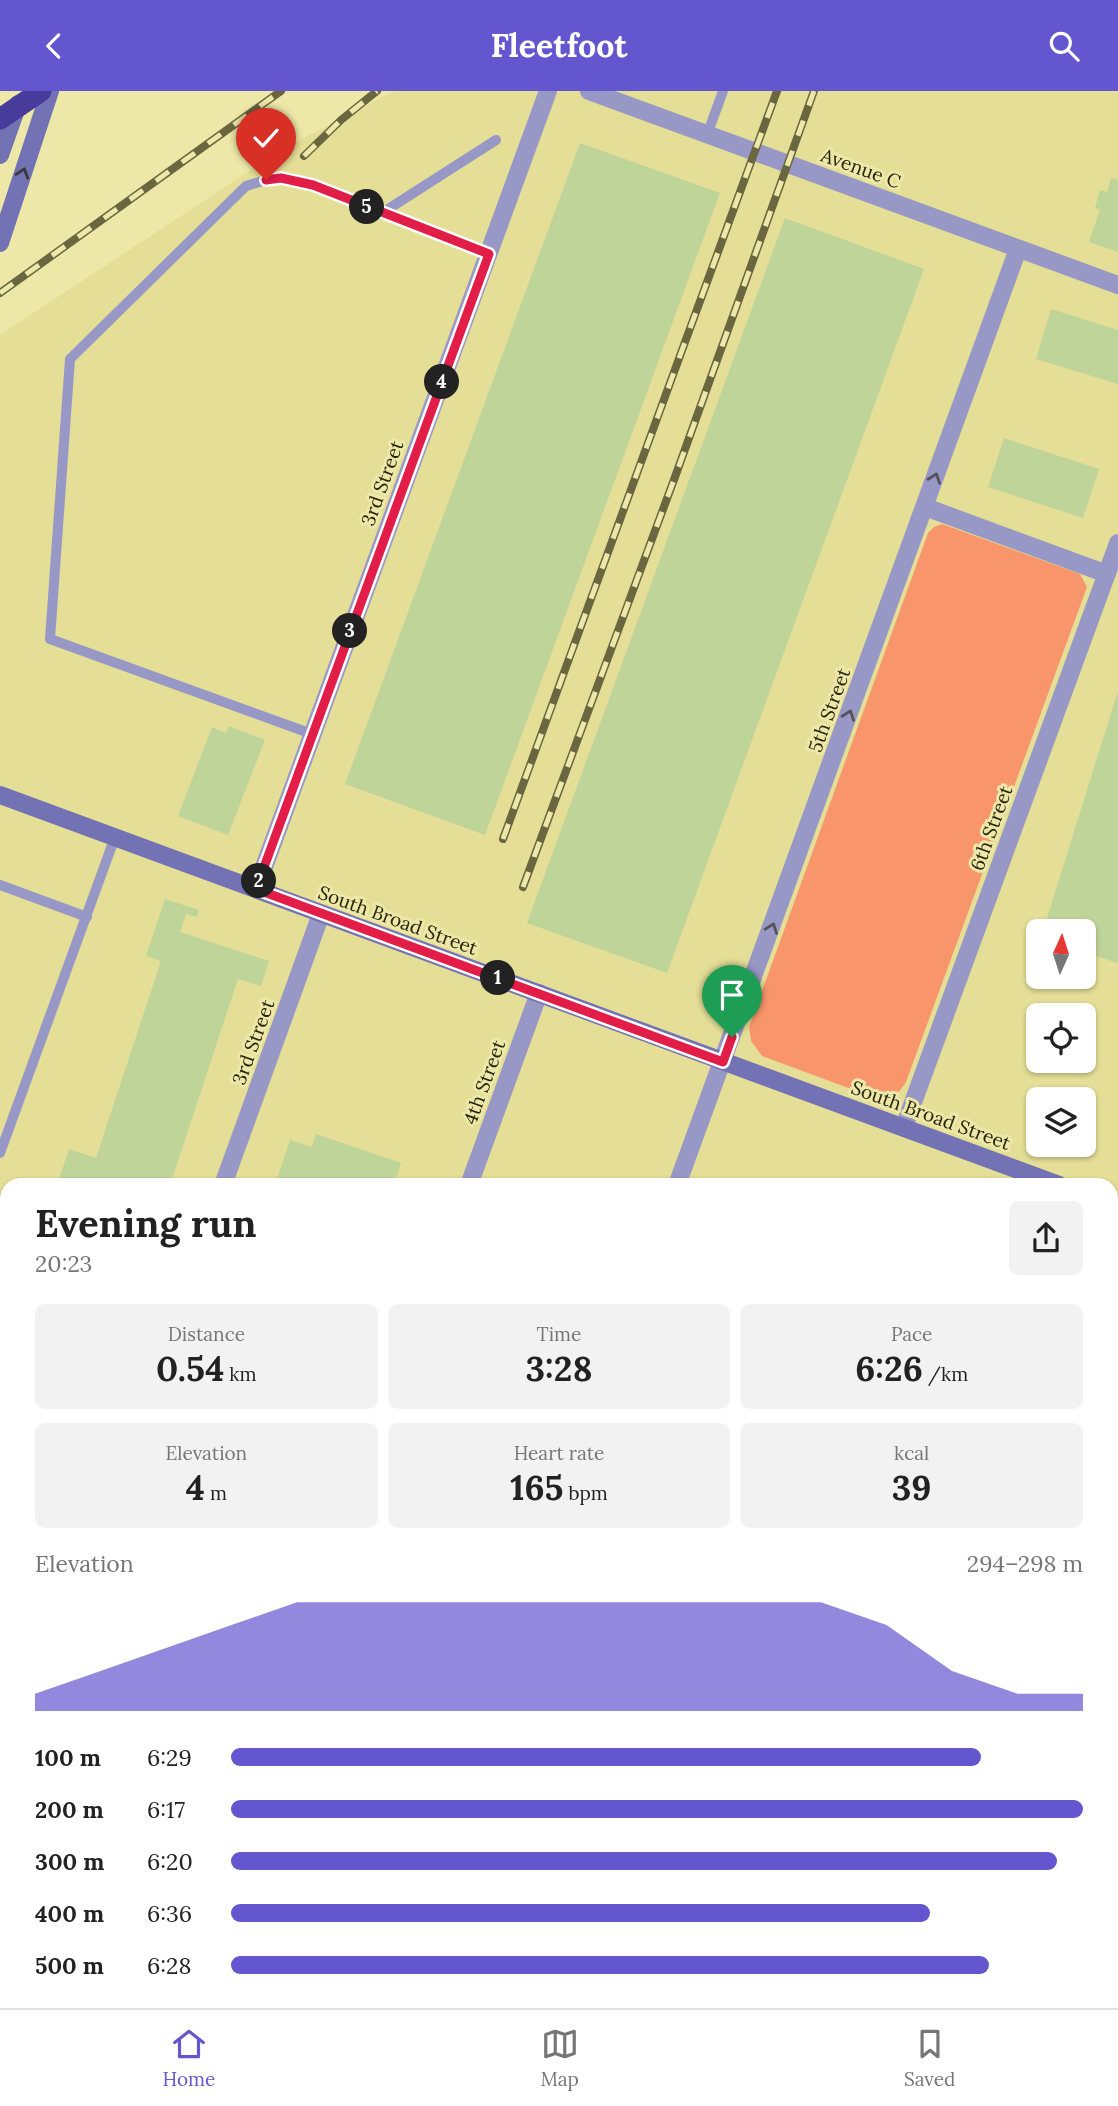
<!DOCTYPE html>
<html lang="en">
<head>
<meta charset="utf-8">
<style>
	:root { --surface:#fff; --page:#f2f2f2; --text:#222; --muted:#767676; --line:#e0e0e0; --accent:#6456cf }
	body { margin:0; font-family:Lora,serif; background:var(--page); color:var(--text); height:100vh; display:flex; flex-direction:column; font-size:26px; white-space:nowrap }
	* { box-sizing:border-box; margin:0 }
	p { font-size:23px; color:var(--muted) }
	.icon { flex:none; width:38px; height:38px; fill:none; stroke:currentColor; stroke-width:2; stroke-linecap:round; stroke-linejoin:round }
	.map { position:relative; flex:1; overflow:hidden }
	.sheet { position:absolute; left:0px; top:1087px; width:1118px; height:831px; display:flex; flex-direction:column; background:var(--surface); border-radius:21px 21px 0 0; box-shadow:0 2px 5px #0004 }
	.sheet>* { flex:none }
	.needle { width:46px; rotate:3deg }
	.buttons { position:absolute; left:1026px; top:828px; display:grid; gap:14px }
	.buttons a { display:grid; place-items:center; width:70px; height:70px; border-radius:10px; background:var(--surface); box-shadow:0 2px 5px #0004; font-size:35px }
	.pin { position:absolute; display:grid; place-items:center; width:60px; height:60px; color:#fff; margin:-72px -30px; border-radius:50% 50% 50% 0; rotate:-45deg; box-shadow:0 0 7px #0007 }
	.pin .icon { rotate:45deg }
	.km { position:absolute; width:35px; height:35px; margin:-18px; border-radius:50%; background:#222; color:#fff; font-size:19px; line-height:35px; text-align:center }
	.round { display:grid; place-items:center; flex:none; width:74px; height:74px; border-radius:10px; background:var(--page) }
	.overview { display:flex; align-items:center; justify-content:space-between; height:119px; padding:0 35px }
	h1 { font-size:38px; font-weight:700; line-height:52px }
	.stats { display:grid; grid-template-columns:repeat(3,1fr); gap:10px; height:119px; padding:7px 35px }
	.stats div { display:grid; align-content:center; border-radius:10px; background:var(--page); text-align:center }
	.stats b { font-size:35px; font-weight:700 }
	.stats small { font-size:19px; font-weight:400 }
	.stats p { font-size:19px }
	.chart { height:196px; padding:14px 35px }
	.chart p { display:flex; justify-content:space-between }
	.chart svg { width:100%; height:126px; margin-top:7px; fill:var(--accent); opacity:.7 }
	ul { padding:0 35px; list-style:none; font-size:23px }
	li { display:grid; grid-template-columns:112px 84px 1fr; align-items:center; height:52px }
	li i { height:18px; border-radius:9px; background:var(--accent) }
	header { display:flex; justify-content:space-between; align-items:center; height:91px; padding:0 35px; background:var(--accent); color:#fff; font-size:32px; font-weight:700 }
	.tabs { display:flex; justify-content:space-around; align-items:center; height:98px; border-top:2px solid var(--line); background:var(--surface); font-size:19px; color:var(--muted) }
	.tabs a { display:grid; justify-items:center; gap:4px }
	.tabs .selected { color:var(--accent) }
	.map>svg:first-child { display:block }
</style>
</head>
<body>
<header><svg class="icon" aria-label="back" viewBox="0 0 24 24"><path d="M15 5l-7 7 7 7"/></svg>Fleetfoot<svg class="icon" aria-label="search" viewBox="0 0 24 24"><circle cx="10" cy="10" r="6"/><path d="M15 15l6 6"/></svg></header>
<div class="map">
<svg width="1118" height="1917" viewBox="0 0 1118 1917">
	<rect width="100%" height="100%" fill="#ede8a8"/>
	<!-- built -->
	<path fill="#e4de96" fill-rule="evenodd" d="M394,0h724v1917h-1118v-1673l281,-185zM1038,840h45v46h-45zM1038,924h45v46h-45zM1038,1008h45v46h-45zM7,1094h1104v817h-1104z"/>
	<!-- green -->
	<path fill="#f9956a" d="M942,433l138,50 7,13 -181,495c-7,11 -12,16 -25,18l-119,-44 -11,-15 -2,-14 179,-494 6,-6z"/>
	<!-- building -->
	<path fill="#bfd499" d="M580,52l140,50 -235,642 -140,-51z
		M1111,87l7,2v72l-29,-10 11,-33 -5,-1 5,-18 7,2z
		M785,127l139,51 -257,704 -140,-50z
		M1051,218l67,21v54l-82,-25z
		M1004,347l95,31 -16,49 -95,-31z
		M1118,600v272l-35,-11v-21h-40z
		M229,635l36,14 -37,95 -50,-19 34,-89 14,6z
		M165,808l34,11 -2,7 -11,-3 -6,18 89,29 -8,25 -23,-7 -68,206h-113l12,-36 27,9 65,-197 -15,-5z
		M316,1043l85,29 -5,16 16,6h-137l15,-45 22,7z
		M0,1241l7,3v59l-7,18z
		M1111,1267l7,3v305l-7,-2v-257l5,-12 -5,-2z
		M1111,1681l7,2v234h-622l3,-6h612z
		M0,1805l7,2v38l-6,20z
		M110,1911h189l-2,6h-172z"/>
	<g fill="none" stroke-linecap="round" stroke-linejoin="round">
		<!-- lane -->
		<path stroke="#9798c6" stroke-width="10" d="M707,44l16,-44
			M382,122l107,41
			M312,643l-262,-95 20,-280 176,-173c11,-3 21,-7 32,-8 29,-1 77,24 104,35l114,-73
			M0,794l87,32
			M0,1062l115,-316"/>
		<!-- street -->
		<path stroke="#9798c6" stroke-width="18" d="M589,0l529,194
			M925,416l182,67
			M256,798l292,-798
			M904,1036l214,-584
			M223,1094l98,-271
			M469,1094l70,-192
			M677,1094l341,-936
			M1111,1139l7,-21
			M0,1427l7,-19
			M1111,1597l7,2"/>
		<!-- secondary -->
		<path stroke="#7372b5" stroke-width="18" d="M0,64l18,-51
			M0,152l50,-152
			M0,704l1059,390
			M1111,1113l7,3"/>
		<!-- highway -->
		<path stroke="#473b9b" stroke-width="21" d="M0,28l41,-28"/>
		<!-- rail casing -->
		<g stroke="#6a6640" stroke-width="8">
			<path id="rail" d="M304,65l37,-36 36,-29
				M0,202l281,-202
				M503,748l274,-748
				M523,796l152,-410 139,-386"/>
		</g>
		<!-- rail -->
		<use href="#rail" stroke="#ede8a8" stroke-width="5" stroke-dasharray="16" stroke-linecap="butt"/>
	</g>
	<!-- one-way arrows -->
	<defs><path id="oneway-chevron" d="M-2-3.5L2.5 0L-2 3.5" fill="none" stroke-width="1.6" stroke-linecap="round" stroke-linejoin="round" transform="scale(1.75)"/></defs>
	<use stroke="#3a3836" href="#oneway-chevron" transform="translate(23 82) rotate(-72)"/>
	<g stroke="#545256">
		<use href="#oneway-chevron" transform="translate(935 387) rotate(-70)"/>
		<use href="#oneway-chevron" transform="translate(849 624) rotate(-70)"/>
		<use href="#oneway-chevron" transform="translate(772 837) rotate(-70)"/>
	</g>
	<g fill="none" stroke-linecap="round" stroke-linejoin="round">
		<!-- route casing -->
		<g stroke="#fff" stroke-width="14">
			<path id="route" d="M266,89l15,-2 32,7 176,69 -233,635 467,173 9,-25"/>
		</g>
		<!-- route -->
		<use href="#route" stroke="#e11d48" stroke-width="9"/>
	</g>
	<g text-anchor="middle" dominant-baseline="central" stroke-width="6" stroke-linejoin="round" paint-order="stroke">
		<!-- street labels -->
		<g font-size="19" fill="#27240b" stroke="#ede8a8">
			<text transform="translate(861 77) rotate(20)">Avenue C</text>
			<text transform="translate(382 392) rotate(-70)">3rd Street</text>
			<text transform="translate(829 619) rotate(-70)">5th Street</text>
			<text transform="translate(991 737) rotate(-70)">6th Street</text>
			<text transform="translate(398 829) rotate(20)">South Broad Street</text>
			<text transform="translate(253 951) rotate(-70)">3rd Street</text>
			<text transform="translate(484 991) rotate(-70)">4th Street</text>
			<text transform="translate(931 1024) rotate(20)">South Broad Street</text>
		</g>
	</g>
</svg>
<div class="buttons">
<a><svg class="needle" viewBox="-14 -14 28 28"><path d="M0-13l5 13h-10z" fill="#e53935"/><path d="M0 13l5-13h-10z" fill="#767676"/></svg></a>
<a><svg class="icon" aria-label="locate" viewBox="0 0 24 24"><circle cx="12" cy="12" r="6"/><path d="M12 2v4M12 18v4M2 12h4M18 12h4"/></svg></a>
<a><svg class="icon" aria-label="layers" viewBox="0 0 24 24"><path d="M12 4l9 5-9 5-9-5zM3 14l9 5 9-5"/></svg></a>
</div>
<div class="pin" style="left:732px;top:946px;background:#1e9e55"><svg class="icon" aria-label="arrive" viewBox="0 0 24 24"><path d="M6 21V4h12l-3 4 3 4H6"/></svg></div>
<div class="pin" style="left:266px;top:89px;background:#d93025"><svg class="icon" aria-label="check" viewBox="0 0 24 24"><path d="M5 12l5 5 9-10"/></svg></div>
<b class="km" style="left:498px;top:887px">1</b>
<b class="km" style="left:259px;top:790px">2</b>
<b class="km" style="left:350px;top:540px">3</b>
<b class="km" style="left:442px;top:291px">4</b>
<b class="km" style="left:367px;top:116px">5</b>
<section class="sheet">
<div class="overview"><div><h1>Evening run</h1><p>20:23</p></div><a class="round"><svg class="icon" aria-label="share" viewBox="0 0 24 24"><path d="M12 15V3M7 8l5-5 5 5M5 13v7h14v-7"/></svg></a></div>
<div class="stats">
<div><p>Distance</p><b>0.54<small> km</small></b></div>
<div><p>Time</p><b>3:28</b></div>
<div><p>Pace</p><b>6:26<small> /km</small></b></div>
</div>
<div class="stats">
<div><p>Elevation</p><b>4<small> m</small></b></div>
<div><p>Heart rate</p><b>165<small> bpm</small></b></div>
<div><p>kcal</p><b>39</b></div>
</div>
<div class="chart"><p><span>Elevation</span>294–298 m</p>
<svg viewBox="0 0 160 44" preserveAspectRatio="none"><path d="M0 44V38L10 30L20 22L30 14L40 6L50 6L60 6L70 6L80 6L90 6L100 6L110 6L120 6L130 14L140 30L150 38L160 38V44z"/></svg>
</div>
<ul>
<li><b>100 m</b>6:29<i style="width:88%"></i></li>
<li><b>200 m</b>6:17<i style="width:100%"></i></li>
<li><b>300 m</b>6:20<i style="width:97%"></i></li>
<li><b>400 m</b>6:36<i style="width:82%"></i></li>
<li><b>500 m</b>6:28<i style="width:89%"></i></li>
</ul>
</section>
</div>
<nav class="tabs">
<a class="selected"><svg class="icon" aria-label="home" viewBox="0 0 24 24"><path d="M3 11l9-7 9 7M6 9v11h12V9"/></svg>Home</a>
<a><svg class="icon" aria-label="map" viewBox="0 0 24 24"><path d="M3 6l6-2 6 2 6-2v14l-6 2-6-2-6 2zM9 4v14M15 6v14"/></svg>Map</a>
<a><svg class="icon" aria-label="saved" viewBox="0 0 24 24"><path d="M7 4h10v16l-5-4-5 4z"/></svg>Saved</a>
</nav>
</body>
</html>
